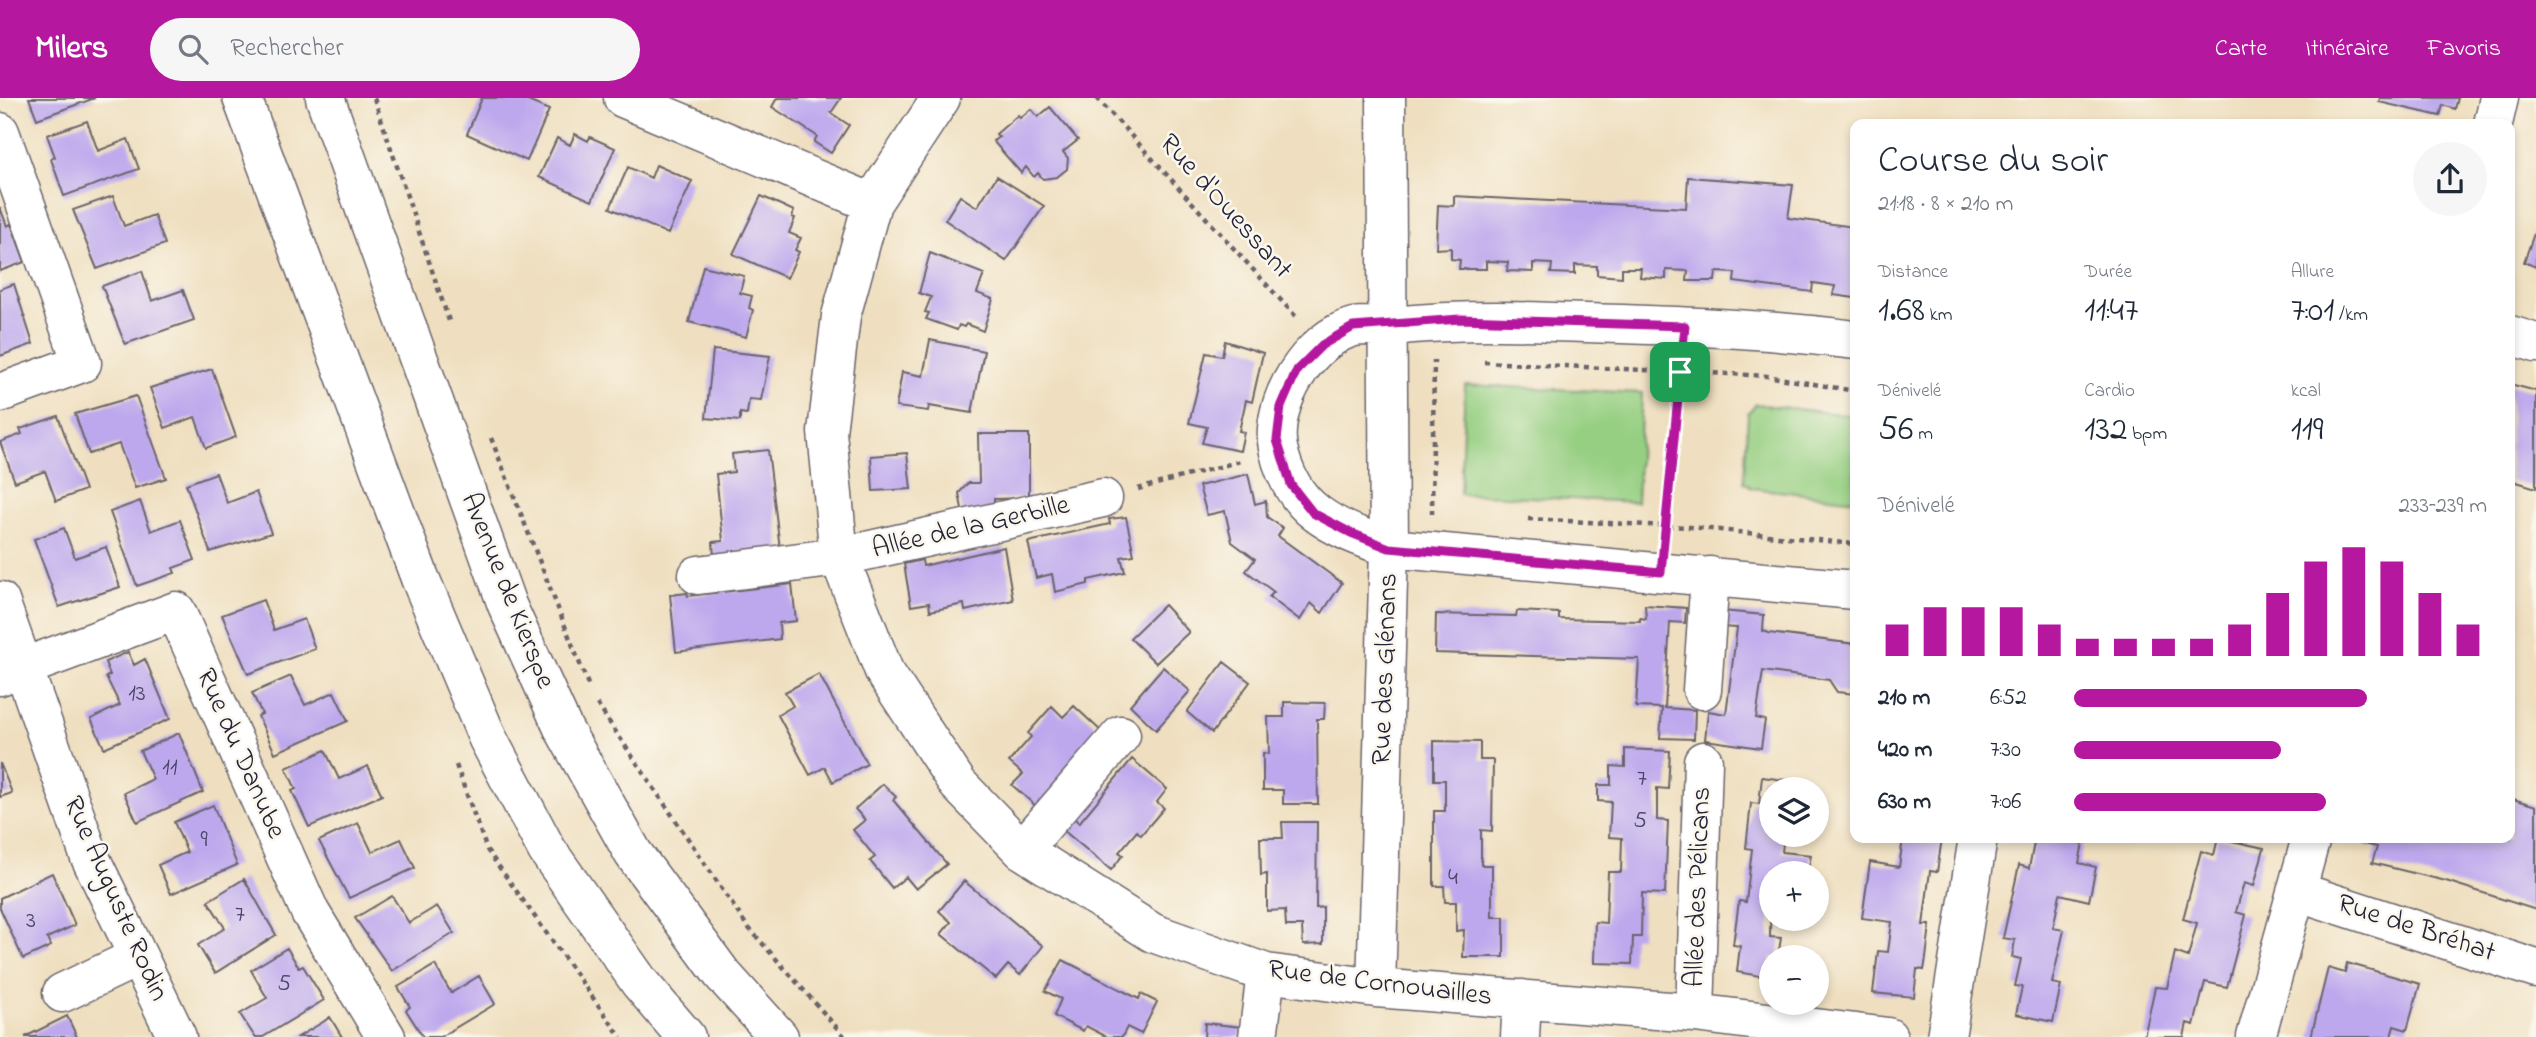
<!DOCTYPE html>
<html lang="fr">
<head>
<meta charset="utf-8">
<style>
	:root { --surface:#fff; --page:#f6f6f7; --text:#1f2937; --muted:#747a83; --accent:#b5179e }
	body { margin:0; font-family:"Indie Flower",sans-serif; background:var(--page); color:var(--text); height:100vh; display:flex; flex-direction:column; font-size:26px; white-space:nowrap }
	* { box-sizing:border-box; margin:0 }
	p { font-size:23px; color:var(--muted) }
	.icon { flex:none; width:38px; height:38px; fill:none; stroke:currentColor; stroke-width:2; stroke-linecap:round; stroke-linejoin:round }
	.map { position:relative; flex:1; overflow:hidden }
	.side { position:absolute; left:1850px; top:21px; width:665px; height:724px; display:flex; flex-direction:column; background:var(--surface); border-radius:14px; box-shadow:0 4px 10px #0003 }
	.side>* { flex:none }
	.buttons { position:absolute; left:1759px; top:679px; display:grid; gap:14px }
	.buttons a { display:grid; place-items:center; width:70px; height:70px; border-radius:50%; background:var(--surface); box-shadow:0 4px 10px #0003; font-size:35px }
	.pin { position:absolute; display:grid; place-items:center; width:60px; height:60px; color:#fff; margin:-30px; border-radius:14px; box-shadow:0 4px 10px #0006 }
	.round { display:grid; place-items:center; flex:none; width:74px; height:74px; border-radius:37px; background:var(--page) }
	.overview { display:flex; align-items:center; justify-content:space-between; height:119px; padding:0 28px }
	h1 { font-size:38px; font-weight:600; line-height:52px }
	.metrics { display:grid; grid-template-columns:repeat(3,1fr); gap:10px; height:119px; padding:7px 28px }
	.metrics div { display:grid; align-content:center }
	.metrics b { font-size:35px; font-weight:600 }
	.metrics small { font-size:19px; font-weight:400 }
	.metrics p { font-size:19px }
	.chart { height:196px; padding:14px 28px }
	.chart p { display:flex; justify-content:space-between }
	.chart svg { width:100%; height:126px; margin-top:7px; stroke:var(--accent); stroke-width:6 }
	ul { padding:0 28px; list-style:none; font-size:23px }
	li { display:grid; grid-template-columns:112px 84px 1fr; align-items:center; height:52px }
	li i { height:18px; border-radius:9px; background:var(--accent) }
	header { display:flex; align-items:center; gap:42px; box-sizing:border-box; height:98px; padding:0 35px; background:var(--accent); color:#fff }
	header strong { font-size:33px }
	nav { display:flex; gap:38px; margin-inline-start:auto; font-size:24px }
	.search { width:490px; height:63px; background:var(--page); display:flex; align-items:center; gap:18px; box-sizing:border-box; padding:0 24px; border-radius:38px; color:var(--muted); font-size:26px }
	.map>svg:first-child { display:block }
</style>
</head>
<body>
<header>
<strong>Milers</strong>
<div class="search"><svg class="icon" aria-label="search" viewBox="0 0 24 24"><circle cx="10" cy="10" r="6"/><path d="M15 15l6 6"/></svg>Rechercher</div>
<nav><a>Carte</a><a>Itinéraire</a><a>Favoris</a></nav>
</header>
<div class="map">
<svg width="2536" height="939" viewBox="0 0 2536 939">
	<rect width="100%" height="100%" fill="#fbf7ec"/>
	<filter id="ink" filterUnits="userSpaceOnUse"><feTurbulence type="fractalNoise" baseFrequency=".0143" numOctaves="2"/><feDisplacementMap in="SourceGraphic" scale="14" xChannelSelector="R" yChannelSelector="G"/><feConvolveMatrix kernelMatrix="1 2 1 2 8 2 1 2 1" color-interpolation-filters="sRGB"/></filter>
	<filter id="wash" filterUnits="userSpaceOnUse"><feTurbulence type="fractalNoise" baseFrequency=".00686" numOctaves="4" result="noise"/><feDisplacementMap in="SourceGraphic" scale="28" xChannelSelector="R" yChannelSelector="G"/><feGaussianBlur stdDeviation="1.57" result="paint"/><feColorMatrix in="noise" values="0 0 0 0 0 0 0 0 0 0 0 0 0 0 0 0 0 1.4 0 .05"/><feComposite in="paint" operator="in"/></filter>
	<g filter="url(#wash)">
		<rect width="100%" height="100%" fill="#efdfc0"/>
		<!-- green -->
		<path fill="#96cf82" stroke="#5c785e" stroke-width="2" d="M1465,287l177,8 -5,109 -177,-8z
			M1756,306l99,12v84l-103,-12 -8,-6 4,-69z"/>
		<g id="blocks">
			<!-- building -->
			<path fill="#bda8ed" d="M29,0h66l-58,21z
				M482,0h39l28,12 -22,51 -60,-27z
				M777,0h64l-10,15 18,12 -18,28 -17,-11 3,-6 -45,-29z
				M2380,0h78l-3,11 -12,-4 -3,11 -61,-14z
				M1050,9l28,33 -15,12 5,6 -1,11 -10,8 -14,2 -5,-6 -4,4 -8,-10 -5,6 -28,-32 6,-4 -3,-3 22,-19 2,3 11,-9 7,8z
				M87,23l11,30 30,-12 11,30 -75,27 -13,-37 4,-2 -8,-22z
				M575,36l13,7 2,-4 25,11 -23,53 -53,-24 18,-39 13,7z
				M656,67l36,16 -24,53 -58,-26 18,-41 23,11z
				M997,78l47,30 -38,55 -61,-41 15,-24 17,11z
				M1688,79l105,8 -5,33 67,9v71l-22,-3 2,-9 -22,-3 -1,9 -78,-10 1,-9 -19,-1 -1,9h-28l1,-10 -22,-1v9l-26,-2 1,-9h-19v9l-25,-2v-9l-22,-1v9l-24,-1 1,-9 -19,-1v9l-26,-1 1,-9 -22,-1v8h-27l1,-9 -9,-1v-11l-15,1 2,-44 16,1v-10l232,12z
				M113,98l11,30 30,-11 11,29 -68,25 -24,-59z
				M761,98l33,15 -2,6 3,1 -6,15 12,5 -6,12 4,2 -12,26 -54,-24z
				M0,109l7,19 4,-2 14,38 -25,9z
				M2536,130v39l-12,-5z
				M930,155l54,21 -7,19 16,6 -10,32 -17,-7 -2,3 -5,-2 -2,5 -31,-11 3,-6 -4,-1 6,-15 -12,-4z
				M703,168l41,10 -4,17 12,3 -3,12 4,2 -7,27 -57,-15z
				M142,173l10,30 31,-11 11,30 -69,24 -23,-58z
				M14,186l19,60 -33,12v-67z
				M930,242l54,11 -12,62 -43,-7 -1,5 -32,-4 6,-35 21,4z
				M1225,243l38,12 -11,49 -6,-2 -7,31 5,1 -4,19 -38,-8 5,-16 -18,-4 17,-70 16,3z
				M713,252l57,6 -9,44 -12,-1 -2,15 -7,-1v8l-34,-3z
				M212,271l24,68 -30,11 -11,-31 -30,11 -15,-40z
				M2510,286l26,7v97l-26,-8z
				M136,298l30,82 -31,10 -16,-44 -30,10 -14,-40z
				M58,318l27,74 -29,11 -11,-30 -30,11 -15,-40 22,-8 -2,-5z
				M978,336h51v64l-35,1v9l-31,6 -4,-21 9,-10h11z
				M768,352l12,99 -66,9 -1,-16 10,-1 -7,-67 18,-2 -2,-18z
				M907,355l4,36 -38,2 -2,-35z
				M216,375l11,30 29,-11 15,41 -61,19 -24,-68z
				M1248,376l7,30 11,-3 1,16 16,11 -5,8 64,47 -20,30 -11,-10 -11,17 -31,-23 5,-5 -28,-21 9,-12 -23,-17 -7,-31 -18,4 -8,-29z
				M140,403l11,30 29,-11 15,40 -22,8 2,5 -38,13 -27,-74z
				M1126,419l8,38 -13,2 4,15 -37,8v4l-33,8 -3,-18 -16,4 -8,-36 82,-18 -1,-5z
				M64,430l11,30 31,-11 14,40 -61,20 -25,-68z
				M1004,449l9,53 -48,11 -1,-7 -34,7 -1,-8 -18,3 -7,-42 18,-4 1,6z
				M792,486l4,37 -17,2 1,16 -104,13 -6,-57 17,-2 1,3z
				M263,502l11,30 30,-11 11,30 -67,25 -26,-59z
				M1164,507l25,27 -33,31 -26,-25z
				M1645,507l41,3 -1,15 -15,-1 -5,86 30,2 -1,29 -34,-1 2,-30 -26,-1 3,-48 -204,-6 1,-39 80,2 1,-5 42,2v6l81,2v-3l6,1z
				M1722,513l42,4 -1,16 6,2 86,11v50l-18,-2 -8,-12 -66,-9 -7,47 9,2 -4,28 -56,-8 3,-29 18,3 11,-86 -16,-1z
				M128,554l6,13 11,-6 25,60 -66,29 -13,-29 29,-14 -14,-28 4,-2 -5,-13z
				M1224,564l26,20 -38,51 -25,-21z
				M1163,569l27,24 -34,39 -26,-25z
				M819,576l48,90 -34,18 -8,-15 -15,8 -32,-60 15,-9 -8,-14z
				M291,578l14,29 29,-13 14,29 -73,32 -17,-37 4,-2 -10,-21z
				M1284,604l41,1 -1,16h-7l1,85h-35v-14h-20v-37l6,1 -1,-37h16z
				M1052,608l11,11 11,-11 28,26 -64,76 -26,-23 11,-11 -14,-12 22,-25 -3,-4z
				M179,635l24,59 -66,30 -13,-29 29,-14 -13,-28z
				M1434,643l46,1v18h13l-1,71 -11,-1v35h11v52h12v40h-41l1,-27 -8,1v-29h-11l-1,-16h-10v-75h11v-31h-11z
				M1625,651l45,2 -2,38 -11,-1v32l11,1 -3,73 -23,-1 -1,44h-8l-1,27 -38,-1 1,-41 11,1 2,-51h13l1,-34 -13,-1 2,-35 -13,-1v-16h13v-19l14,1z
				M325,652l14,29 29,-13 14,29 -73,32 -17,-36 4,-2 -10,-21z
				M1132,661l35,30 -10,13 7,6 -23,27 -4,-4 -18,21 4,3 -12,15 -48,-40 10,-13 6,6z
				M0,665l12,30 -12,4z
				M1762,679l38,5 -1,7h-28v46h13l-2,17 29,3 -3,18h-37l-1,64 11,1 -3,19h-7v21l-34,-6 3,-26 -7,-1 6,-44 7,1 6,-53 -6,-1 5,-45 8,1z
				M883,686l13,13 -3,3 54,64 -31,25 -10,-12 -14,11 -22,-27 5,-4 -22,-27 12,-10 -10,-11z
				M2510,700l26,8v104l-90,-29 -74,-18 5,-16 -17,-4 1,-5h149z
				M213,707l24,60 -66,29 -13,-29 29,-13 -13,-30z
				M1282,724h35l-1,86 7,-1v37l-20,1 -1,-19h-16l-1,-16 -18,1v-37l-6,1 -1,-37h23z
				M358,725l14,29 29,-13 14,29 -66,30 -30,-57z
				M1903,740h39l-5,34 -7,-1 -7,54h7l-4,33 -2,12 -7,-1 -3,28 -41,-4 5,-42 10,1 4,-30 -30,-4 8,-56 29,5z
				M2035,740h49l-5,25 17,4 -7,34 -29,-7 -7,34 11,2 -12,53 9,2 -8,37 -37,-8 6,-27 -7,-1 6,-27 -9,-2 3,-17 -12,-2 16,-73 10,3z
				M2218,740l46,10 -10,38 -10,-3 -8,29 10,3 -19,72 -22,-5 -11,43 -7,-2 -3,14h-40l11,-50 12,1 8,-36 13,5 9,-34 -14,-4 18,-68 13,4z
				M52,775l23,52 -28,13 4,8 -28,13 -23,-51v-10z
				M244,781l32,56 -61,38 -17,-28 27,-17 -17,-27z
				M964,783l79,65 -23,29 -12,-10 -12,14 -55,-45 10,-12 -12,-11z
				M392,798l17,27 28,-17 17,27 -62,38 -37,-53z
				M287,850l12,20 4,-2 21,34 -61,37h-8l-15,-23 27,-16 -16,-28z
				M1063,862l76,39 2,-5 16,8 -16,32 -14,-7 -5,10h-15l-21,-11 -3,5 -29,-15 7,-17 -16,-8z
				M2347,865l73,21 -13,46 -13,-4 -3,11h-80l17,-69 17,5z
				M435,867l16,28 28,-17 16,28 -55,33h-17l-17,-27 4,-3 -12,-20z
				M67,918l10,21h-52z
				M330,919l12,20h-44l25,-15z
				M1205,925l37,4 -1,10h-37z"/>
		</g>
	</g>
	<g filter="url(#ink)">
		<use href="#blocks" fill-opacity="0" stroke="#6a646a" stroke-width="2"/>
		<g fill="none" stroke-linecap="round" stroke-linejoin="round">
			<!-- minor casing -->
			<g stroke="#6a646a" stroke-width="41">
				<path id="minor" d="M623,0l249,105
					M941,0l-69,105 -31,113 -14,116 12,125 45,114 74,113 64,66 131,83 113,40 110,15 319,25 193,24
					M2493,26l6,-26
					M0,34l82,231 -82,30
					M2510,237l26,8
					M1855,242c-100,-13 -200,-15 -301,-18 -57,-2 -106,-2 -163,4 -12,1 -26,-1 -37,1 -45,11 -85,77 -76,121 14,65 56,79 111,100l466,42
					M698,477l141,-18 264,-59
					M0,503l89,254 88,182
					M0,578l176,-65 134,301 76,125
					M1702,592l8,-114
					M1022,752l99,-115
					M2296,793l240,78
					M1376,890l13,-440 -3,-450
					M62,895l76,-36
					M1695,915l8,-252
					M1258,939l8,-64
					M1520,939l2,-38
					M1946,939l32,-199
					M2256,939l55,-199"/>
			</g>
			<!-- major casing -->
			<g stroke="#6a646a" stroke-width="41">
				<path id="major" d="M242,0l178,480 68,161 59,111 93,133 46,54
					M325,0l182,507 56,123 70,125 89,121 57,63"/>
			</g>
			<!-- path -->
			<path stroke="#6a646a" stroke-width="4.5" stroke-dasharray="5 5" stroke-linecap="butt" d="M374,0l76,226
				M1097,0l201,221
				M1484,264l283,14 88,15
				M491,340l98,249
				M1138,391l106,-29
				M1432,416l2,-154
				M1528,421l162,8 165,17
				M1665,429l16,-165
				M597,606l150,222 98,111
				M456,667l31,85 134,187"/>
			<!-- minor -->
			<use href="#minor" stroke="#fff" stroke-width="38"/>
			<!-- major -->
			<use href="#major" stroke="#fff" stroke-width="38"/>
		</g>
	</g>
	<g fill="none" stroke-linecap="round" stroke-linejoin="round" filter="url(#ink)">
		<!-- route casing -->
		<g stroke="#fff" stroke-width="14">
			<path id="route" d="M1460,221l225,7 -24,246 -272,-24 -38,-15 -38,-20 -22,-28 -14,-45 4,-33 16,-37 25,-25 31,-18z"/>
		</g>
		<!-- route -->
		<use href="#route" stroke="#b5179e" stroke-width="9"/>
	</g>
	<g text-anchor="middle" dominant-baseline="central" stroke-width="5" stroke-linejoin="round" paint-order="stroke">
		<!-- number labels -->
		<g font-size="24" fill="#494468">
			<text x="137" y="596">13</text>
			<text x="170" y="670">11</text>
			<text x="1642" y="681">7</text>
			<text x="1640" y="723">5</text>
			<text x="204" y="742">9</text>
			<text x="1453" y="780">4</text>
			<text x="240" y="817">7</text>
			<text x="31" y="823">3</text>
			<text x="284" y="886">5</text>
		</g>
		<!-- street labels -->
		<g font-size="28" fill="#22223b" stroke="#fbf7ec">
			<text transform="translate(1225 109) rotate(48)">Rue d'Ouessant</text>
			<text transform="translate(971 430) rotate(-13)">Allée de la Gerbille</text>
			<text transform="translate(507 493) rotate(68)">Avenue de Kierspe</text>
			<text transform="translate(1386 571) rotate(-88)">Rue des Glénans</text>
			<text transform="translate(240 656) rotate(66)">Rue du Danube</text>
			<text transform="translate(1699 789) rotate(-88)">Allée des Pélicans</text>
			<text transform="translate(115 801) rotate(66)">Rue Auguste Rodin</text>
			<text transform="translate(2416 831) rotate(18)">Rue de Bréhat</text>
			<text transform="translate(1380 886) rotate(7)">Rue de Cornouailles</text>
		</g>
	</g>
</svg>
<div class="buttons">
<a><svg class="icon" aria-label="layers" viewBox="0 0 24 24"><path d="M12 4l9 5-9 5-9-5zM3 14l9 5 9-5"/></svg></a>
<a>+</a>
<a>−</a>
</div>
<div class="pin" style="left:1680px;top:274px;background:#1e9e55"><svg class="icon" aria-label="arrive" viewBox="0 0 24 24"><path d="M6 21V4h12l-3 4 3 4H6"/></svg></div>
<section class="side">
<div class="overview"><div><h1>Course du soir</h1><p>21:18 · 8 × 210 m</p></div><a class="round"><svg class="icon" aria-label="share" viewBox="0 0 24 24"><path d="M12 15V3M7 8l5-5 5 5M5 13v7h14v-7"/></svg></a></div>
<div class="metrics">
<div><p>Distance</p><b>1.68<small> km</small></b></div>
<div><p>Durée</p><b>11:47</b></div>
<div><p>Allure</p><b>7:01<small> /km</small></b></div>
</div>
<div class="metrics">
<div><p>Dénivelé</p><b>56<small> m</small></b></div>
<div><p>Cardio</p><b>132<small> bpm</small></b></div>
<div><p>kcal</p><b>119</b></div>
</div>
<div class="chart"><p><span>Dénivelé</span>233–239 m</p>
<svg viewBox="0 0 160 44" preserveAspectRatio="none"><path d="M5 44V33M15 44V27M25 44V27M35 44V27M45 44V33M55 44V38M65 44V38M75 44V38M85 44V38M95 44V33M105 44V22M115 44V11M125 44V6M135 44V11M145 44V22M155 44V33"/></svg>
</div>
<ul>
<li><b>210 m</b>6:52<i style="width:71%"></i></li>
<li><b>420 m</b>7:30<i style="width:50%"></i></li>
<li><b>630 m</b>7:06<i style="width:61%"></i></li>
</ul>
</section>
</div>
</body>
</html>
